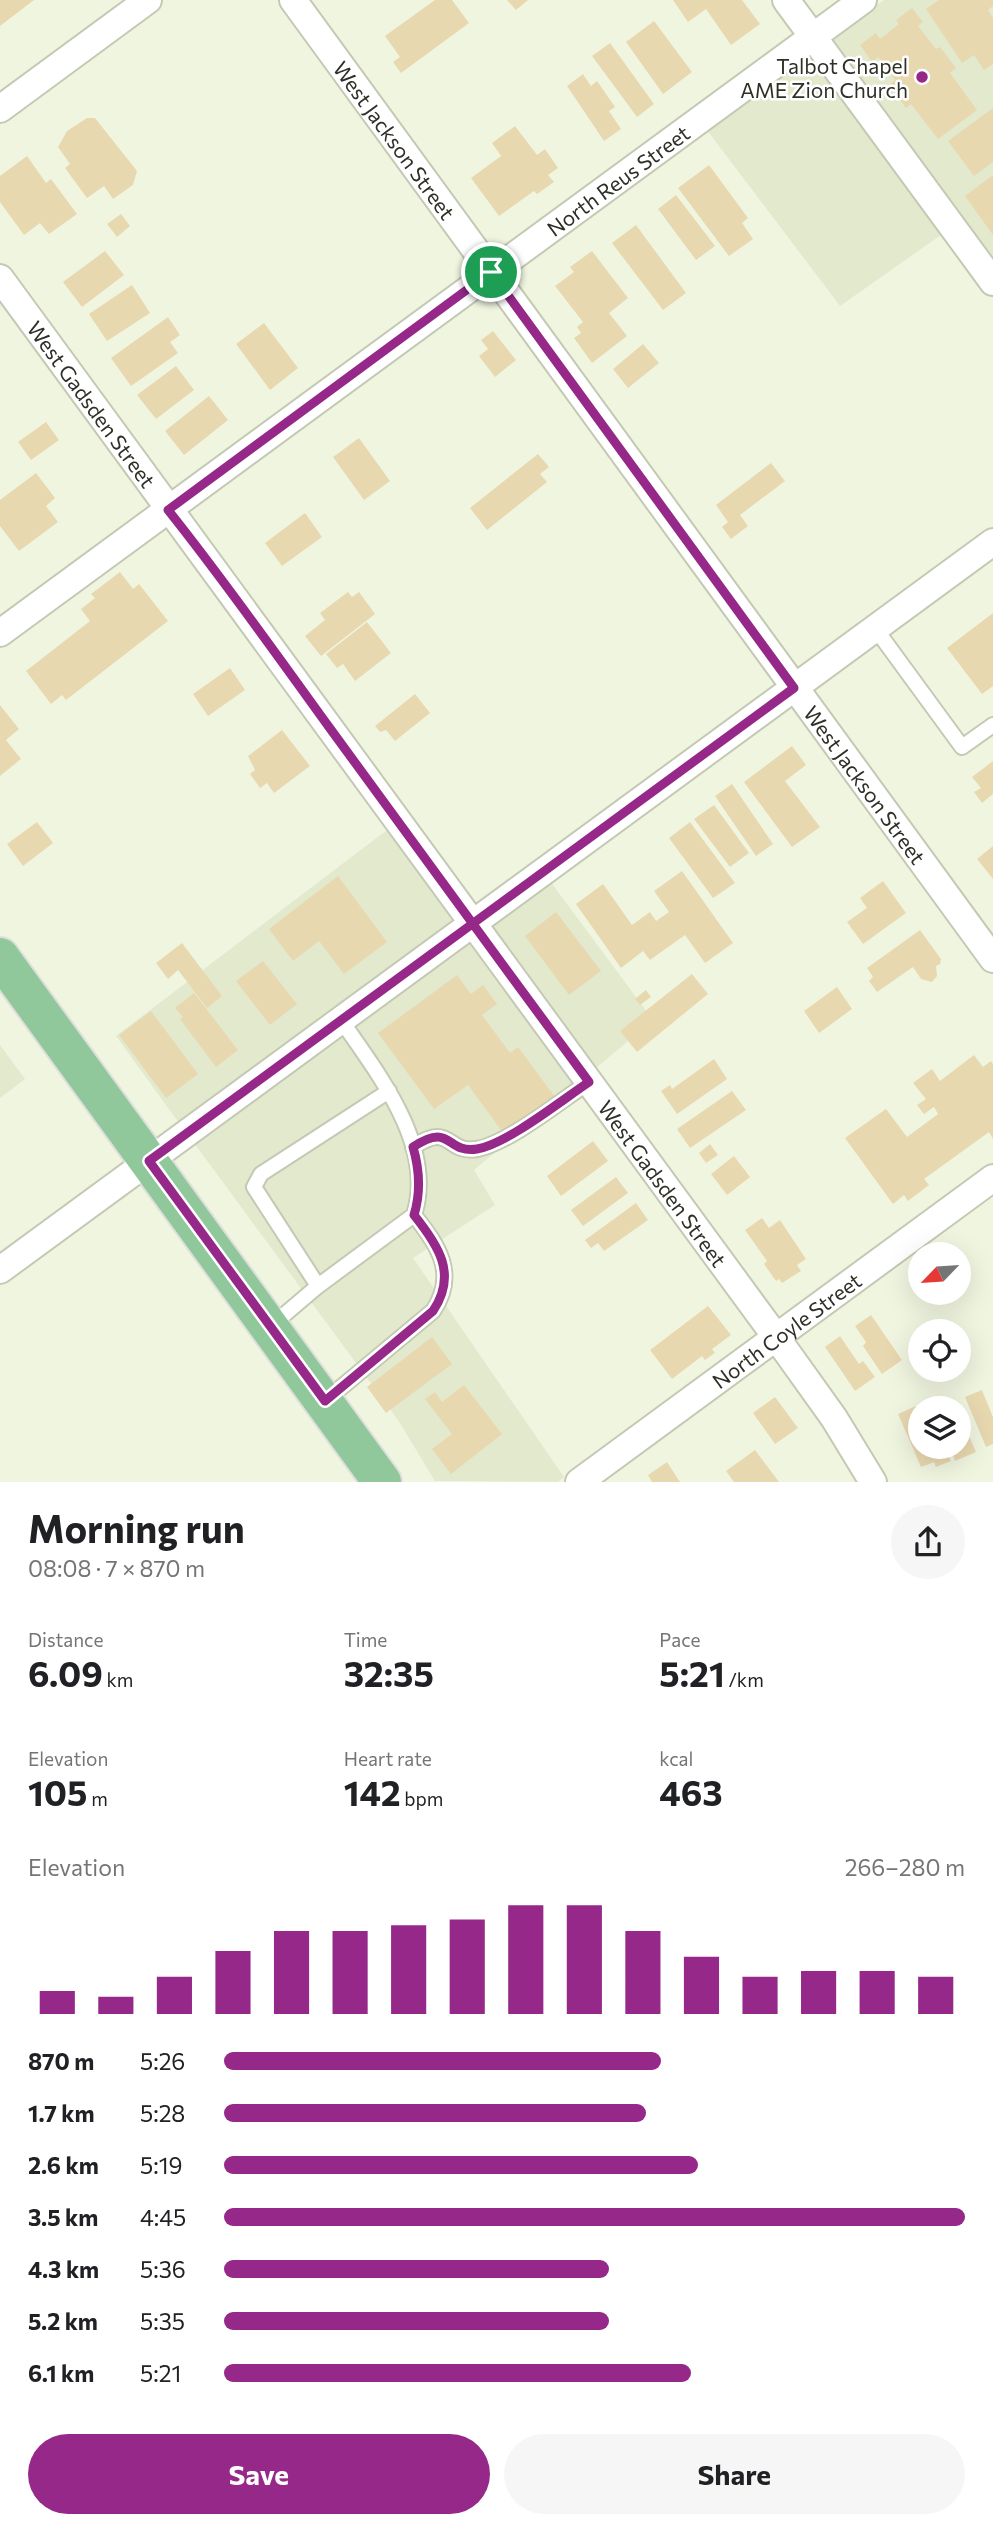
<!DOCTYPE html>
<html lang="en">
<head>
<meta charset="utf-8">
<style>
	:root { --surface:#fff; --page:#f6f6f6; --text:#202124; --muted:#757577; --accent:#952889 }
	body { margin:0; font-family:Commissioner,sans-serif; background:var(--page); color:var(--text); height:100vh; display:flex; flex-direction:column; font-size:26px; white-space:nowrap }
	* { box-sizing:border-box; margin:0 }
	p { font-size:23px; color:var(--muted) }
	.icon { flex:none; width:38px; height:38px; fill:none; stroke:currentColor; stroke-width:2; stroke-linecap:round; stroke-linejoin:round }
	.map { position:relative; height:1482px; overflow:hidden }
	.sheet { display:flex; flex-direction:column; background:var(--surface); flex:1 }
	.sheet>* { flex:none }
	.needle { width:46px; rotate:245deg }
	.buttons { position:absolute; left:908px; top:1242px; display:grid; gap:14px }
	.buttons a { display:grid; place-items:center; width:63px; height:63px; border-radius:50%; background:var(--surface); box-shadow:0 7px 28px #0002; font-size:35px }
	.pin { position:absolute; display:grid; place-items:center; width:60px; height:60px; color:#fff; margin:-30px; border:4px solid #fff; border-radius:50%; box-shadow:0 2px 7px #0007 }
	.round { display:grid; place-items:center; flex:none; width:74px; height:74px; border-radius:37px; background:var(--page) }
	.head { display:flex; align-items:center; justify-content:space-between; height:119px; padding:0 28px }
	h1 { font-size:38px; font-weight:700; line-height:52px }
	.metrics { display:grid; grid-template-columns:repeat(3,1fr); gap:10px; height:119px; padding:7px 28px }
	.metrics div { display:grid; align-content:center }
	.metrics b { font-size:35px; font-weight:700 }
	.metrics small { font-size:19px; font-weight:400 }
	.metrics p { font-size:19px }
	.chart { height:196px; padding:14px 28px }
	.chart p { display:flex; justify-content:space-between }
	.chart svg { width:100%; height:126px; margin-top:7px; stroke:var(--accent); stroke-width:6 }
	.button { display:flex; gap:14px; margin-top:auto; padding:14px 28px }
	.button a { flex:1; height:80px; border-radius:42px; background:var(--accent); color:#fff; font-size:28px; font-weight:700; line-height:80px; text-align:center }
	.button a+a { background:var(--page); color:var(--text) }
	ul { padding:0 28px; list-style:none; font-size:23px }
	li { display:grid; grid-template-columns:112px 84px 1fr; align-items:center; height:52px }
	li i { height:18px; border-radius:9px; background:var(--accent) }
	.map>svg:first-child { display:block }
</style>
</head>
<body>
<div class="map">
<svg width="993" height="1482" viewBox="0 0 993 1482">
	<rect width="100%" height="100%" fill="#f0f5e0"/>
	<!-- built -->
	<path fill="#e2e9cd" d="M884,0h109v257l-161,-219z
		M809,55l132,180 -101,71 -133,-176z
		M387,830l66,91 -274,202 -63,-87z
		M550,881l103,139 -57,48 -105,-144z
		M468,941l106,145 -100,84 21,35 -82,53 151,219 -6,5 -123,-1 -37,-61 -204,-277z
		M0,1045l25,34 -25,19z"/>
	<!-- building -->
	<path fill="#e8d8b0" d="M0,0h34l-34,26z
		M435,0h17l17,23 -68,50 -8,-11 7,-5 -15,-21z
		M507,0h21l-12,10z
		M673,0h69l18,24 -29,21 -25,-36 -18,13z
		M939,0h54v6l-5,4 5,8v46l-9,6 -10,-15 -12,8 -36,-54z
		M912,8l11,14 -5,4 18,23 4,-2 16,21 -6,5 27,37 -39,29 -27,-35 -5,4 -17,-23 6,-5 -17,-23 -6,5 -12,-17 16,-12 4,6 19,-15 -3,-4z
		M654,21l38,51 -29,22 -37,-52z
		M610,43l44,61 -17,13 -45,-61z
		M583,74l8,12 6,-5 18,26 -6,4 12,18 -17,12 -37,-55z
		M993,108v54l-19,14 -26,-35z
		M87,118h8l42,53 -4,14 -20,14 -9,-13 -17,12 -22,-30 5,-4 -12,-17 9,-16z
		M515,126l22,29 8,-6 13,19 -10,7 6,7 -17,12 -3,-3 -35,25 -28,-38 30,-22 -9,-13z
		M27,156l19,27 5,-4 26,35 -28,20 -9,-11 -16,12 -24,-33v-26z
		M709,165l39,53 -6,5 11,16 -24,17 -51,-68z
		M993,175v60l-28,-39z
		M676,195l39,51 -19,14 -38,-51z
		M121,214l9,12 -13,11 -10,-13z
		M636,225l50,68 -23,17 -51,-67z
		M105,251l19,24 -42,32 -19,-25z
		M592,251l36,47 -19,15 18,23 -35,27 -18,-25 7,-5 -4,-6 6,-5 -28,-36 19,-14 -4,-5z
		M132,285l18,28 -43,28 -18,-27z
		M168,317l12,18 -10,7 8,11 -47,33 -20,-28z
		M264,323l34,45 -28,22 -34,-46z
		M493,331l23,29 -21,17 -16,-21 9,-7 -7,-9z
		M643,344l16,19 -31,25 -15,-19z
		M176,366l18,24 -38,29 -19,-24z
		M209,396l19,24 -44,35 -19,-24z
		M46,422l13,18 -28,20 -13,-18z
		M359,438l31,43 -26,19 -31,-43z
		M538,454l11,13 -9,7 7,8 -60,48 -17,-22z
		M771,463l14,18 -45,34 8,11 -17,13 -9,-12 6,-5 -12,-17z
		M36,473l19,25 -9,8 12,16 -39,29 -19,-25v-26z
		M305,513l17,24 -40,29 -17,-23z
		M120,572l13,17 6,-5 29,37 -102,79 -4,-5 -11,9 -25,-33 64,-50 -9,-12 14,-11 -4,-4z
		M348,592l4,5 7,-5 16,22 -54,42 -16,-20 20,-16 -5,-7z
		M993,613v73l-11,8 -35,-46z
		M367,622l24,31 -36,28 -12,-17 -6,4 -11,-14z
		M230,668l15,22 -37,26 -15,-22z
		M415,694l15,19 -35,28 -9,-11 -6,2 -5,-6z
		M0,705l19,24 -13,11 15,19 -21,17z
		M282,730l28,36 -36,27 -7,-10 -7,5 -10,-14 5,-4 -7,-14z
		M792,746l14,19 -21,16 35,46 -28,20 -48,-65z
		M993,761v33l-11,9 -8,-11 7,-4 -9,-11z
		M732,784l41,60 -17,12 -41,-60z
		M714,805l35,48 -19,14 -36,-48z
		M37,822l16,21 -30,23 -16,-22z
		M690,822l45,61 -22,15 -44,-60z
		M993,846v33l-16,-20z
		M682,871l51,72 -28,20 -20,-28 -35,25 -7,-9 -22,17 -45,-64 27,-20 29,41 18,-13 6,9 13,-9 -15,-21z
		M338,876l49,66 -43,32 -25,-33 -26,20 -24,-32z
		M883,881l23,32 -43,31 -16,-22 20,-14 -7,-10z
		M556,912l45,59 -32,24 -44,-59z
		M920,930l21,29 -1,5 -4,2 1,10 -5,6 -11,-3 -8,-12 -36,25 -8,-11 4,-4 -6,-9z
		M182,943l40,53 -15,12 -29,-38 -10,9 -12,-16z
		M263,961l34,43 -27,21 -34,-44z
		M692,974l16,20 -71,58 -17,-21z
		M457,975l14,19 12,-9 14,19 -15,11 28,38 8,-6 37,50 -51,37 -36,-49 -34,24 -56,-76z
		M837,987l15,22 -33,24 -15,-22z
		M646,990l5,7 -11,8 -5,-6z
		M194,993l44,57 -22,17 -36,-48 3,-2 -8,-9z
		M151,1011l47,63 -32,24 -47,-63z
		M974,1055l9,12 8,-6 2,3v75l-4,-7 -65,47 5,6 -21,16 -4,-6 -11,9 -48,-66 41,-29 21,28 31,-23 -4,-7 -10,7 -7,-9 9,-6 -13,-16 19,-14 8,12z
		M714,1059l13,20 -50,35 -16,-23 9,-6 2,4z
		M732,1091l14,19 -56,38 -13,-19z
		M593,1141l15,20 -47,35 -14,-20z
		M710,1144l8,11 -12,8 -7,-10z
		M734,1156l16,21 -23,18 -16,-21z
		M616,1177l12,16 -45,33 -12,-16z
		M636,1203l12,17 -44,31 -6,-8 -7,5 -6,-8z
		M762,1218l7,10 11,-8 26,39 -9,6 4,6 -19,12 -3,-4 -3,2 -12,-17 3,-3 -22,-31z
		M708,1306l23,29 -19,14 3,4 -10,7 -3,-4 -30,23 -22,-29z
		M871,1315l31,45 -20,14 -19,-28 3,-4 -11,-16z
		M840,1336l19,28 4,-3 12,16 -20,14 -30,-44z
		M432,1337l20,27 -66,49 -19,-26z
		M464,1385l38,49 -51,40 -19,-25 20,-15 -27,-35 10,-7 7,10z
		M982,1390l11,27v27l-7,3 -21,-50z
		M775,1397l23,31 -23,16 -22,-31z
		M953,1400l4,9h-24z
		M916,1406l4,11v30h24l7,14 -15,6 -2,-5 -13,5 -23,-53z
		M959,1413l17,39 -21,9 -5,-14h9z
		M755,1450l24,32h-45l-8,-11z
		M667,1462l13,20h-28l-4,-7z"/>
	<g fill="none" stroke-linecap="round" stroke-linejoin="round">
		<!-- service casing -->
		<g stroke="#c4c9b4" stroke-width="18">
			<path id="service" d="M875,628l87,119 31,-22
				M413,1147c39,-26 32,7 64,2 30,-5 85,-49 112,-67
				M318,1286l-64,-99 7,-13 128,-83
				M271,1326l47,-40 96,-71c22,-69 -36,-141 -73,-195
				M326,1400l107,-89c25,-37 5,-66 -19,-96"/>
		</g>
		<!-- minor casing -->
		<g stroke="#c4c9b4" stroke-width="30">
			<g id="minor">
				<path id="s1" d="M293,0l700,959"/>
				<path d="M786,0l207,282"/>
				<path d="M0,109l148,-109"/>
				<path id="s2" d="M0,278l776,1059 58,81 39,64"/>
				<path id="s3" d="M0,633l863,-633"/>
				<path d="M0,1270l993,-728"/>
				<path id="s4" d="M579,1482l414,-304"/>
			</g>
		</g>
		<!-- primary casing -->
		<g stroke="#dededd" stroke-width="42">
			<path id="primary" d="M0,957l382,525"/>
		</g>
		<!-- service -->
		<use href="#service" stroke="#fff" stroke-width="14"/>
		<!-- minor -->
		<use href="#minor" stroke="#fff" stroke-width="26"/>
		<!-- primary -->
		<use href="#primary" stroke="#91c89b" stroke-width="38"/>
	</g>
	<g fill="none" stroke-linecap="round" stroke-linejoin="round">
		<!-- route casing -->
		<g stroke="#fff" stroke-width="14">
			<path id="route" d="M491,272l303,416 -645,473 176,240 108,-90c25,-37 5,-66 -19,-96 7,-23 6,-44 -1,-68 39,-26 32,7 64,2 30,-5 85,-49 112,-67 -87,-118 -174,-237 -260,-355 -53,-73 -105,-147 -161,-217l323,-238"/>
		</g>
		<!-- route -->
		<use href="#route" stroke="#952889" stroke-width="9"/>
	</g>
	<!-- markers -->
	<circle fill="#952889" stroke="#fff" stroke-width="2.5" cx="922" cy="77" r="7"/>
	<g text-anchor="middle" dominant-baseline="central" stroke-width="5" stroke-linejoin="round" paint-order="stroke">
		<!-- poi labels -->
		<g font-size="21" fill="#2e3028" stroke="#fff" text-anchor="end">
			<text x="908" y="65">Talbot Chapel<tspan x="908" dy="24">AME Zion Church</tspan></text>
		</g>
		<!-- street labels -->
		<g font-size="21" fill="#2e3028" stroke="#fff">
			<text stroke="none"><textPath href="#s1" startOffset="173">West Jackson Street</textPath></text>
			<text stroke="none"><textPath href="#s3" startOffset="766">North Reus Street</textPath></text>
			<text stroke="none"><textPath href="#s2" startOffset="156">West Gadsden Street</textPath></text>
			<text stroke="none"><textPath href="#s1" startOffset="971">West Jackson Street</textPath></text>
			<text stroke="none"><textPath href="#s2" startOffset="1122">West Gadsden Street</textPath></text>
			<text stroke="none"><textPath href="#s4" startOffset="257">North Coyle Street</textPath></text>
		</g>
	</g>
</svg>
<div class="buttons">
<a><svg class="needle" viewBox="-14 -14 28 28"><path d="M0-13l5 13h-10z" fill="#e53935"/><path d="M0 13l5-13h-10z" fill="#757577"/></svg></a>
<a><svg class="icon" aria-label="locate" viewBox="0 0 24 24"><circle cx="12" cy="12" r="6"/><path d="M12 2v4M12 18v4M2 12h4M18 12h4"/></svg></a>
<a><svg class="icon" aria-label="layers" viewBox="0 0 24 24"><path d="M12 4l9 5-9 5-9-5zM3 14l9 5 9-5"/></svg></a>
</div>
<div class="pin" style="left:491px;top:272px;background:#1e9e55"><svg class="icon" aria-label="arrive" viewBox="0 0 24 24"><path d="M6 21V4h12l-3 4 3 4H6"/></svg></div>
</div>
<section class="sheet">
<div class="head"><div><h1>Morning run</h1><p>08:08 · 7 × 870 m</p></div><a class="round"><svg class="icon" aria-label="share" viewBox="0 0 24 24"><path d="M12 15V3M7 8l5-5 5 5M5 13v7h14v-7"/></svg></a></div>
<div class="metrics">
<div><p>Distance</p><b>6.09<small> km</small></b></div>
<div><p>Time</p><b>32:35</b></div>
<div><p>Pace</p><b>5:21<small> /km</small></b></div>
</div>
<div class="metrics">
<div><p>Elevation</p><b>105<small> m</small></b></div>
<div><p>Heart rate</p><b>142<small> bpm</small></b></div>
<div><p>kcal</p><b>463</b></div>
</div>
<div class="chart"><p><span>Elevation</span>266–280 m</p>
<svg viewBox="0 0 160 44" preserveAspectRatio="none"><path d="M5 44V36M15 44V38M25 44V31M35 44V22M45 44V15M55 44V15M65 44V13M75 44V11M85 44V6M95 44V6M105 44V15M115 44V24M125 44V31M135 44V29M145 44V29M155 44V31"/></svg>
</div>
<ul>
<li><b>870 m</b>5:26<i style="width:59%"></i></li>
<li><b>1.7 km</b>5:28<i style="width:57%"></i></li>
<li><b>2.6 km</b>5:19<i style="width:64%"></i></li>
<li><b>3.5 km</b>4:45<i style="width:100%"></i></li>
<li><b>4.3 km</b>5:36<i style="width:52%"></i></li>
<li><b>5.2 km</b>5:35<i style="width:52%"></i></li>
<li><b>6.1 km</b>5:21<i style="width:63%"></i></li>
</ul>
<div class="button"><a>Save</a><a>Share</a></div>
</section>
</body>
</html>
